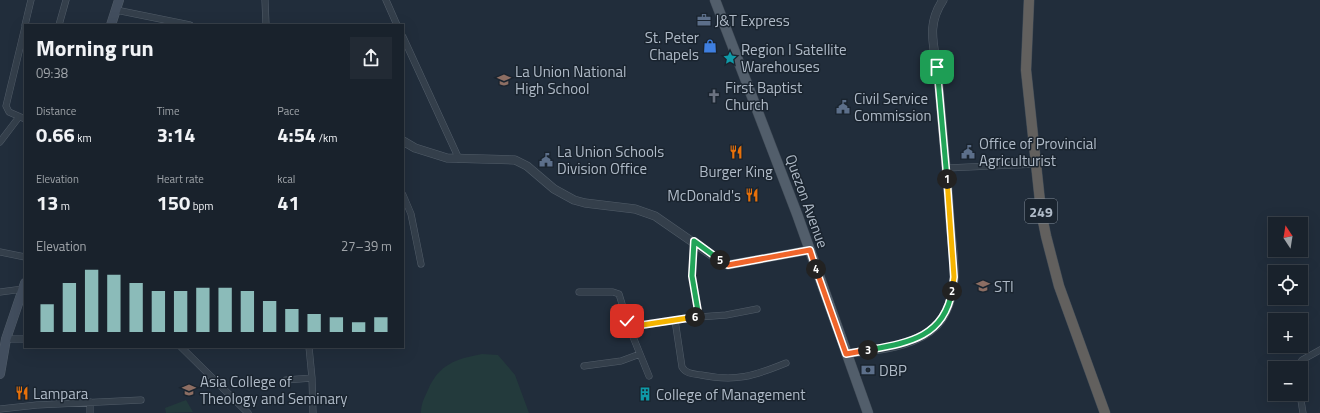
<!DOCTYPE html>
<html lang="en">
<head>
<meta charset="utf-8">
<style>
	:root { --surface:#19222c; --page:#222a34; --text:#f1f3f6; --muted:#9fa4a9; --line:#373f48; --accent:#8bbbb9 }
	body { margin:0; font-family:"Titillium Web",sans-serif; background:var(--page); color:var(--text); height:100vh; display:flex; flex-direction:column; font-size:15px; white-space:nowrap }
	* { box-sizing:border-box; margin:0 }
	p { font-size:13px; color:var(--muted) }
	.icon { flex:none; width:22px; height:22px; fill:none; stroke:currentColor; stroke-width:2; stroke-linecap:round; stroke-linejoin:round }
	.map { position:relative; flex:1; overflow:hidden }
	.panel { position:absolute; left:24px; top:24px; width:380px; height:324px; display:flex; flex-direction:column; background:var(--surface); border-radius:0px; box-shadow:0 4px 16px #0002,0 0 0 1px var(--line) }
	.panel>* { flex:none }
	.needle { width:26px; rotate:348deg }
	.fabs { position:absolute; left:1268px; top:217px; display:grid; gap:8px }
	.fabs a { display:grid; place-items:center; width:40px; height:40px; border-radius:0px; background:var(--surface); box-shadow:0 4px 16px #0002,0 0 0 1px var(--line); font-size:20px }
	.pin { position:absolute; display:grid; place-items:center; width:34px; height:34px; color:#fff; margin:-17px; border-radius:8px; box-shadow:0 2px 6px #0006 }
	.km { position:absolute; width:20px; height:20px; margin:-10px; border-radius:50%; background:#222; color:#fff; font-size:11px; line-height:20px; text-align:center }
	.round { display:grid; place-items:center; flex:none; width:42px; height:42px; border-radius:0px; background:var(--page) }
	.headline { display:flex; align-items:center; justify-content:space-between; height:68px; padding:0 12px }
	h1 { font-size:22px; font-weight:700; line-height:30px }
	.metrics { display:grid; grid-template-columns:repeat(3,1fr); gap:6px; height:68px; padding:4px 12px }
	.metrics div { display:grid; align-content:center }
	.metrics b { font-size:20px; font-weight:700 }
	.metrics small { font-size:11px; font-weight:400 }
	.metrics p { font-size:11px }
	.chart { height:112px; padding:8px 12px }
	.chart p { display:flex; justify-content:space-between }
	.chart svg { width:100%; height:72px; margin-top:4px; stroke:var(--accent); stroke-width:6 }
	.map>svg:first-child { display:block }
</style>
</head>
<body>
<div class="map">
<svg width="1320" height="413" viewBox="0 0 1320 413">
	<rect width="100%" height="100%" fill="#212d3b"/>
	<!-- green -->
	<path fill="#233a3c" d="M482,354l16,1 17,20 14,38h-108c0,-9 3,-15 7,-23 11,-26 28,-31 54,-36z
		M186,400l7,12 -27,1 -1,-5z"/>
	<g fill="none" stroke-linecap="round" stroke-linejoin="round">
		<!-- minor casing -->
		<g stroke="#525d69" stroke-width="7">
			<path id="minor" d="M265,0l1,25
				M386,0l11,25
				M116,10l74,15
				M25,25l6,-25
				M59,25l7,-25
				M25,27l-19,79 3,6 16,7
				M403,37l56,122
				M0,142l19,-25
				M947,168l90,-4
				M403,195l8,19 10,50
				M694,241l-2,34 7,42
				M0,252l25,5
				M0,292l23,-3
				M579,292h34l6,2 10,33 20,49
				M675,320l7,47c4,7 12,7 19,8 35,7 53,1 85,-12
				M629,327l70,-10 27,-2 31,-6
				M6,339h19
				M181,347l67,66
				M309,347l3,31 1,35
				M584,366l37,-5 19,-7
				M1298,368l4,-8 18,-10
				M286,380l26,-2
				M1300,394l3,19
				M90,402v11
				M0,409l37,-4 104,-5"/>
		</g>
		<!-- tertiary casing -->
		<g stroke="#525d69" stroke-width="9">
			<path id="tertiary" d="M403,141l12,7 32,10 68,2 12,6 27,23 20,11 11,3 50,6 20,7 68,47 5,2 82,-15
				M846,354c30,-5 68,-6 91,-29 11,-12 16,-31 17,-47 1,-19 -3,-39 -4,-58 -3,-48 -8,-96 -12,-144 -3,-30 -13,-49 5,-76"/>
		</g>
		<!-- secondary casing -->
		<g stroke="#525d69" stroke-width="10">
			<path id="secondary" d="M111,25l8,-25
				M0,374l6,-35 19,-56"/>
		</g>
		<!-- primary casing -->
		<g stroke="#3e4854" stroke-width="11">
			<path id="primary" d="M715,0l82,214 71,199"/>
		</g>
		<!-- trunk casing -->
		<g stroke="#3f4a56" stroke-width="11">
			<path id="trunk" d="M1029,0l-3,70 15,141 5,25 13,50 46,127"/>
		</g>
		<!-- minor -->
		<use href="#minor" stroke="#343f4b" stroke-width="6"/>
		<!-- tertiary -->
		<use href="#tertiary" stroke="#343f4b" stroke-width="8"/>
		<!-- secondary -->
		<use href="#secondary" stroke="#424e5e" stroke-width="9"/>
		<!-- primary -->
		<use href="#primary" stroke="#525e6b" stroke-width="10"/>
		<!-- trunk -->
		<use href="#trunk" stroke="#62605e" stroke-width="10"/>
	</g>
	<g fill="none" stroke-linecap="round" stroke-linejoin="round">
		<!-- split-1 casing -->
		<g stroke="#fff" stroke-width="8">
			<path id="split-1" d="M937,67l10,112"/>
		</g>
		<!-- split-2 casing -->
		<g stroke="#fff" stroke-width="8">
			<path id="split-2" d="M947,179l7,98 -2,14"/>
		</g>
		<!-- split-3 casing -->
		<g stroke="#fff" stroke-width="8">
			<path id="split-3" d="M868,350c39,-7 76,-12 84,-59"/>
		</g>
		<!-- split-4 casing -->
		<g stroke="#fff" stroke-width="8">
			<path id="split-4" d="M816,269l30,85 22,-4"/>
		</g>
		<!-- split-5 casing -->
		<g stroke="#fff" stroke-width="8">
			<path id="split-5" d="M720,260l8,5 82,-15 6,19"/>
		</g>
		<!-- split-6 casing -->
		<g stroke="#fff" stroke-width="8">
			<path id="split-6" d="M695,317h4l-7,-41 2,-35 26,19"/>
		</g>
		<!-- split-7 casing -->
		<g stroke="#fff" stroke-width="8">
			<path id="split-7" d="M627,321l2,6 66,-10"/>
		</g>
		<!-- split-1 -->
		<use href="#split-1" stroke="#22a559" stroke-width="5"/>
		<!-- split-2 -->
		<use href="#split-2" stroke="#f5b400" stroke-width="5"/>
		<!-- split-3 -->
		<use href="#split-3" stroke="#22a559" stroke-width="5"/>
		<!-- split-4 -->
		<use href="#split-4" stroke="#f0652b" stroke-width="5"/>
		<!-- split-5 -->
		<use href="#split-5" stroke="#f0652b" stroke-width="5"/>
		<!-- split-6 -->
		<use href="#split-6" stroke="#22a559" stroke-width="5"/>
		<!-- split-7 -->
		<use href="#split-7" stroke="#f5b400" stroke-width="5"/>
	</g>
	<!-- icons -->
	<defs>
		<g id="office-bare" transform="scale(1.08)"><path d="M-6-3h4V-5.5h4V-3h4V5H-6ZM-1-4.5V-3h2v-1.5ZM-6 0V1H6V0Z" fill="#5c6f8a" stroke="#1a242f" stroke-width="2.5" paint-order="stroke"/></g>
		<g id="shop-bare" transform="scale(1.08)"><path d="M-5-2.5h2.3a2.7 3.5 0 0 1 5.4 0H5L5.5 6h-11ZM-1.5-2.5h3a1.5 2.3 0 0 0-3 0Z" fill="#3f7fe0" stroke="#1a242f" stroke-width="2.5" paint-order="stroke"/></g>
		<g id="sight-bare" transform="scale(1.08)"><path d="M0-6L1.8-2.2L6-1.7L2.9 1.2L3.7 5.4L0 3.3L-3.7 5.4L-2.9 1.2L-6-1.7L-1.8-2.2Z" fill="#0f9aa8" stroke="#1a242f" stroke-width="2.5" paint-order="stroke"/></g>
		<g id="school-bare" transform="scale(1.08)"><path d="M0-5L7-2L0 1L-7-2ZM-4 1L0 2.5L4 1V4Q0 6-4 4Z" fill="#8d6e63" stroke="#1a242f" stroke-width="2.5" paint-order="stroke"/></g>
		<g id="church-bare" transform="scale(1.08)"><path d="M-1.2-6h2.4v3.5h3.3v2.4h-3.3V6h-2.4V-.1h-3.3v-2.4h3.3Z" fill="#6b7280" stroke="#1a242f" stroke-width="2.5" paint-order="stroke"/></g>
		<g id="civic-bare" transform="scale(1.08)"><path d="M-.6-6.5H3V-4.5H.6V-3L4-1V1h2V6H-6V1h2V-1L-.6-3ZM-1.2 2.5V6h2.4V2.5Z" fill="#5c6f8a" stroke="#1a242f" stroke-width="2.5" paint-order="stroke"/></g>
		<g id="restaurant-bare" transform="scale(1.08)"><path d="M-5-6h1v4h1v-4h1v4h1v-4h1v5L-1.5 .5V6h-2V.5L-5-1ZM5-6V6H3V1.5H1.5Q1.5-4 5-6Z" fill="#e8710a" stroke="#1a242f" stroke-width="2.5" paint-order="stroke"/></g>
		<g id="bank-bare" transform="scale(1.08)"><path d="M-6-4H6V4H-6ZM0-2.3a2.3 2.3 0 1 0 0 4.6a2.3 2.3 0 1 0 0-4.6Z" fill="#5c6f8a" stroke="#1a242f" stroke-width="2.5" paint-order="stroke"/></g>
		<g id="university-bare" transform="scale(1.08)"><path d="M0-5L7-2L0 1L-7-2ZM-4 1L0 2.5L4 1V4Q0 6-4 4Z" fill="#8d6e63" stroke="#1a242f" stroke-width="2.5" paint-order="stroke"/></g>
		<g id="building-bare" transform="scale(1.08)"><path d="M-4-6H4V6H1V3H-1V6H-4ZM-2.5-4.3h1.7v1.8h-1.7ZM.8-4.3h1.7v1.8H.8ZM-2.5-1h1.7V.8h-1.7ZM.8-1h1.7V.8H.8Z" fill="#0f9aa8" stroke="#1a242f" stroke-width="2.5" paint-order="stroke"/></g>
	</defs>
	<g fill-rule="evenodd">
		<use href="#office-bare" x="704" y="20"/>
		<use href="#shop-bare" x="710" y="46"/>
		<use href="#sight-bare" x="730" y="58"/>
		<use href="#school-bare" x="504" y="80"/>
		<use href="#church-bare" x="714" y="96"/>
		<use href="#civic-bare" x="843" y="107"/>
		<use href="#restaurant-bare" x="736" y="152"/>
		<use href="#civic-bare" x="968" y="152"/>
		<use href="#civic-bare" x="546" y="160"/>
		<use href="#restaurant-bare" x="752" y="195"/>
		<use href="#school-bare" x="983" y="286"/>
		<use href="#bank-bare" x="868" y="370"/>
		<use href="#university-bare" x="189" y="390"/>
		<use href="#restaurant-bare" x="22" y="393"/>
		<use href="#building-bare" x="645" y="394"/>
	</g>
	<g text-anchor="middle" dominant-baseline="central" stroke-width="3" stroke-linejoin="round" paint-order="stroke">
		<!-- shield labels -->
		<rect fill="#1a242f" stroke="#828d99" stroke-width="1" x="1025" y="199" width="32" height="24" rx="3"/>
		<g font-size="14" font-weight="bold" fill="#afbac7">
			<text x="1041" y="211">249</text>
		</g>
		<!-- poi labels -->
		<g font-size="15" fill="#afbac7" stroke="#1a242f" text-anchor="start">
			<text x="715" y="20">J&amp;T Express</text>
			<text x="699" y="37" text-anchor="end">St. Peter<tspan x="699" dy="17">Chapels</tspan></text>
			<text x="741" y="49">Region I Satellite<tspan x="741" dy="17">Warehouses</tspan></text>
			<text x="515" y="71">La Union National<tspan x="515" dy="17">High School</tspan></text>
			<text x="725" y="87">First Baptist<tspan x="725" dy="17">Church</tspan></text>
			<text x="854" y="98">Civil Service<tspan x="854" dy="17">Commission</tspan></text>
			<text x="979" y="143">Office of Provincial<tspan x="979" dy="17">Agriculturist</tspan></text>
			<text x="557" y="151">La Union Schools<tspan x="557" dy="17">Division Office</tspan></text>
			<text x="736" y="171" text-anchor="middle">Burger King</text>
			<text x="741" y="195" text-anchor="end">McDonald's</text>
			<text x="994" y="286">STI</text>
			<text x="879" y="370">DBP</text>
			<text x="200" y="381">Asia College of<tspan x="200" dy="17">Theology and Seminary</tspan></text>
			<text x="33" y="393">Lampara</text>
			<text x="656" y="394">College of Management</text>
		</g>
		<!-- street labels -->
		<g font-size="15" fill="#afbac7" stroke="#1a242f">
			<text transform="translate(807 201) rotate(70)">Quezon Avenue</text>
		</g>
	</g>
</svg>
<div class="fabs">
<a><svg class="needle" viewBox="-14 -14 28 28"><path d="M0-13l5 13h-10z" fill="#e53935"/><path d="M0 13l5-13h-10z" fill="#9fa4a9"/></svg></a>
<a><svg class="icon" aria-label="locate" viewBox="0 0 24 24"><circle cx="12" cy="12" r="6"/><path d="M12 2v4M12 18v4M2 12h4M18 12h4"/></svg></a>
<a>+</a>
<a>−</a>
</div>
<div class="pin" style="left:937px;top:67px;background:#1e9e55"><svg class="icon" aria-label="arrive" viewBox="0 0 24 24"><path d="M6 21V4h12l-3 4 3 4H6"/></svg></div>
<div class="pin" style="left:627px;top:321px;background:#d93025"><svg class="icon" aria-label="check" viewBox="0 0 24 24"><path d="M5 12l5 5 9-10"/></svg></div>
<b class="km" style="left:947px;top:179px">1</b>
<b class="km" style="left:952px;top:291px">2</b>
<b class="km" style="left:868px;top:350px">3</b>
<b class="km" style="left:816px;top:269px">4</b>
<b class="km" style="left:720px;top:260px">5</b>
<b class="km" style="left:695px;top:317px">6</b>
<section class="panel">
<div class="headline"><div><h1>Morning run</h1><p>09:38</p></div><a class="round"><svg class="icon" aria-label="share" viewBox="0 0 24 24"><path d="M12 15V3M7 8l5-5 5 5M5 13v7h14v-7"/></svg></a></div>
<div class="metrics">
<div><p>Distance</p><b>0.66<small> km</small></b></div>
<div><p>Time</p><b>3:14</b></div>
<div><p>Pace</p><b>4:54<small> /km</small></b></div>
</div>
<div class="metrics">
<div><p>Elevation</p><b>13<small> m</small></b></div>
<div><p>Heart rate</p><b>150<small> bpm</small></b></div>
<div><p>kcal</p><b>41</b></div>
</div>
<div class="chart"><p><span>Elevation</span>27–39 m</p>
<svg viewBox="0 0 160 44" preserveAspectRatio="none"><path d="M5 44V27M15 44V14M25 44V6M35 44V9M45 44V14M55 44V19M65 44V19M75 44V17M85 44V17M95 44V19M105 44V25M115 44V30M125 44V33M135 44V35M145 44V38M155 44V35"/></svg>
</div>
</section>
</div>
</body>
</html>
